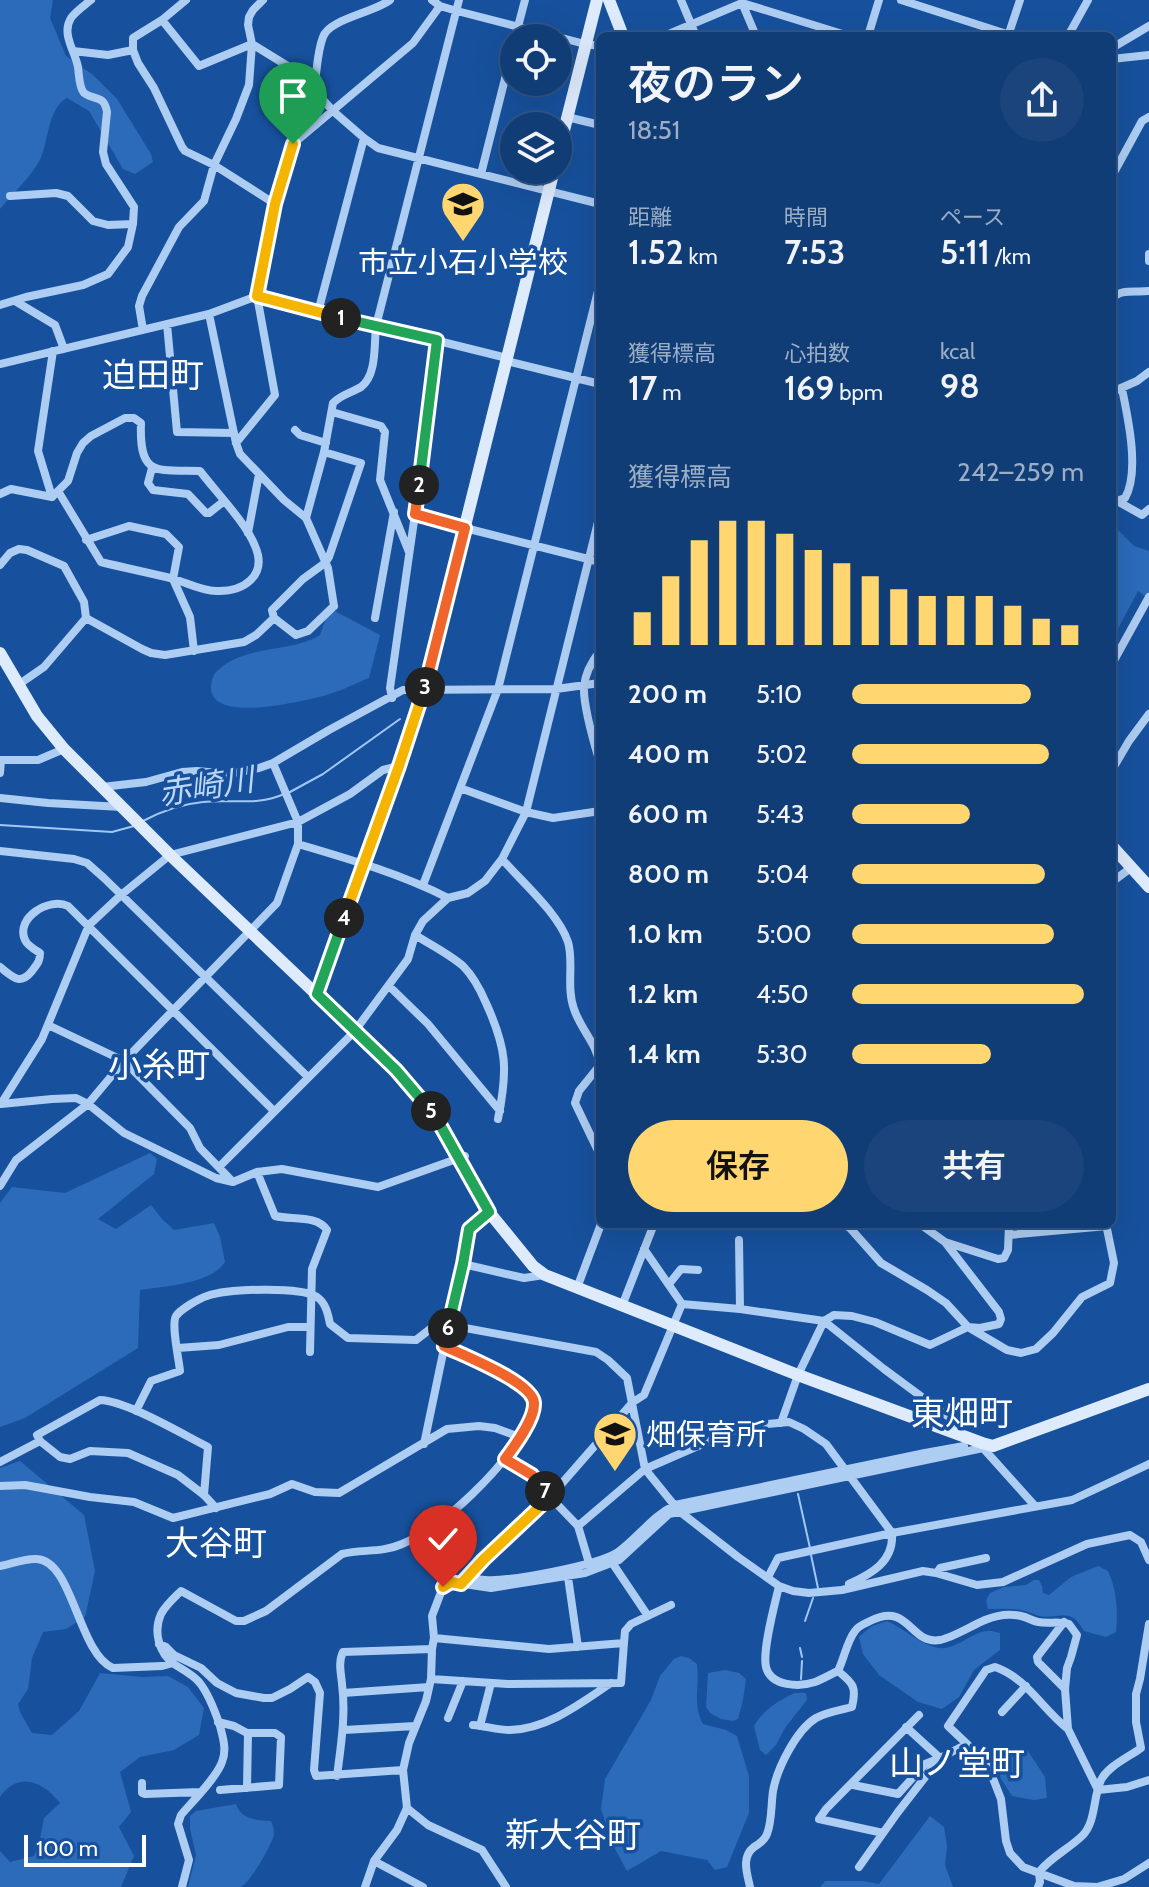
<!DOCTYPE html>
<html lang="ja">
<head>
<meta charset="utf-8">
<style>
	:root { --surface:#113d76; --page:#1a447b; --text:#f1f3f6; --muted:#9caec5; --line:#305688; --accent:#ffd670 }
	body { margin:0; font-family:Cabin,"Noto Sans JP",sans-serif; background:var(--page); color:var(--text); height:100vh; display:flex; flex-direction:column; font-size:30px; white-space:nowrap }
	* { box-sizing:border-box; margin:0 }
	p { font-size:26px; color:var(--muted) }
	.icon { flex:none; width:44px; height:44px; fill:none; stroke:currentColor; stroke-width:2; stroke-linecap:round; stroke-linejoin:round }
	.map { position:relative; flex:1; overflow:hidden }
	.panel { position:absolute; left:596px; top:32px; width:520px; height:1196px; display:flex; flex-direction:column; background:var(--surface); border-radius:12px; box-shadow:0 8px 32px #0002,0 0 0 2px var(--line) }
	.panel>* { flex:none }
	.controls { position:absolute; left:500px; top:24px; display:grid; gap:16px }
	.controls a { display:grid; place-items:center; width:72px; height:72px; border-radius:50%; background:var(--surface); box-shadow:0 8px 32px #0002,0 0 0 2px var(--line); font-size:40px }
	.scale { position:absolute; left:24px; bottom:20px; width:122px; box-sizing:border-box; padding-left:8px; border:4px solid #fff; border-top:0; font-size:22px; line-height:28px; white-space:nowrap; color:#fff; -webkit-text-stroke:6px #17519d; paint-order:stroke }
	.pin { position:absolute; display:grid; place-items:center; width:68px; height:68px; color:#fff; margin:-82px -34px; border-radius:50% 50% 50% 0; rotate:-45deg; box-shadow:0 0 8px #0007 }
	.pin .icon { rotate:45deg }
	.km { position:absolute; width:40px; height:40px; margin:-20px; border-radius:50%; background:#222; color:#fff; font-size:22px; line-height:40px; text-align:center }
	.round { display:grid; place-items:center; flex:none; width:84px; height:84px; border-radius:42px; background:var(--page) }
	.headline { display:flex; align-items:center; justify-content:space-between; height:136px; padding:0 32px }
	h1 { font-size:44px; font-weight:600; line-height:60px }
	.stats { display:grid; grid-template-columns:repeat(3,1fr); gap:12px; height:136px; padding:8px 32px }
	.stats div { display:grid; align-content:center }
	.stats b { font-size:34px; font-weight:600 }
	.stats small { font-size:22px; font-weight:400 }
	.stats p { font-size:22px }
	.chart { height:224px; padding:16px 32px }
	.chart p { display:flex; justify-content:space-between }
	.chart svg { width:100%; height:144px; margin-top:8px; stroke:var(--accent); stroke-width:6 }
	.cta { display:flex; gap:16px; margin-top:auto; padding:16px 32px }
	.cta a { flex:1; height:92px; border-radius:48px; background:var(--accent); color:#111; font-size:32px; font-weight:600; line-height:92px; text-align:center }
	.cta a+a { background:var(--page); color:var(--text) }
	ul { padding:0 32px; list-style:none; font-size:26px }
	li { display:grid; grid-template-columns:128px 96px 1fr; align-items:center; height:60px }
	li i { height:20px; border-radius:10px; background:var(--accent) }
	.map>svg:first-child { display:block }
</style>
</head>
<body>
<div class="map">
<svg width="1149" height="1887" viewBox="0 0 1149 1887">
	<rect width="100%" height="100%" fill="#17519d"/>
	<!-- green -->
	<path fill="#2b6bba" d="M0,0h53l-3,18 16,38 27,19 24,24 34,55 2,8 -18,12 -12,-5 -34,-58 -22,-13c-20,11 -18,43 -27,62 -10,18 -27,33 -40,49z
		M1112,524l22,22 15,5v48l-11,-8 -26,49z
		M331,609l49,26 -11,43c-15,6 -30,14 -46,18 -21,5 -111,28 -112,-8 0,-7 2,-13 6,-17 28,-27 71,-17 103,-36l6,-17z
		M150,1153l7,6 -3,15 -56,45 18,10 35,-24 11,14 12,11 40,-7 6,14 5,25c-14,22 -60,24 -85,28l-2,58 -113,70 -25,9v-224l12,-16 53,6z
		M20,1461l64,54 11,56 -10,46 -19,12 -23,3 -11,26 -4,31 -10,15 2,8 12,21 20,2 27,-24 21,-38 42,4 26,-1 20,11 16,21 -5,27 -25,15 -34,7 -20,15 11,40 -12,15 15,29 -13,31h-121v-36l10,11 24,-6 5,-12 5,-26 16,-15c-16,-21 -42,-33 -60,-6v-329z
		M1098,1566l10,5c9,20 10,39 8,61l-10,5 -22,-6c-15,-26 -24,-11 -45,-15 -6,-2 -12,-5 -19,-6 -10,-2 -22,-1 -32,-1l-2,-9 4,-7 14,-6 22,-2 8,-5h5l3,6 1,7 6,2 22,-18z
		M887,1621c16,7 36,25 52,27 17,2 33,-16 48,-17 5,-1 9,2 13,2v17l-26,20 -15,27 -17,12 -24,-7 -39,-27 -16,-21 -4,-17 13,-11z
		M681,1656l8,2 8,6c3,21 -5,40 6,60l23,6 11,6 12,40v37l-22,54 -12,3 -8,-10 -46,-9 -34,20 -14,-26 -12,-36 4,-30 46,-79 9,-24 14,-17z
		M725,1670l14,3 7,6 -3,21 -5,19 -5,2 -12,-2 -11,-6 -4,-6 2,-34z
		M795,1693h11l1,7 -22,28 -9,17 -10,10 -6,-5 -6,-24c8,-15 25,-26 41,-33z
		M1026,1748l19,29 2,21 -13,2 -22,-4 -11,-17 -4,-15 17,-15z
		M236,1804c5,16 21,16 35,17 2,5 3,8 3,13 -1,9 -25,51 -34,53 -9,0 -41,0 -52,0l8,-32 -6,-26v-13l6,-5z
		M930,1816l14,11 3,19 -2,19 8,22h-133l5,-6h38l16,3z"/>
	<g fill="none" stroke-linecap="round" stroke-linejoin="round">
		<!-- stream -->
		<path stroke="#a1c8f5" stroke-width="2" d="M290,792l33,-18 77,-55
			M143,821c19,-10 38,-17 60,-19 26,-3 56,4 81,-8
			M0,825l112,7 22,-6
			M798,1494l12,54
			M811,1555l7,33
			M805,1621l8,-23
			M800,1648l2,9
			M801,1679l1,-18"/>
		<!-- street -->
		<path stroke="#aecdf2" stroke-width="8" d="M186,0l-24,20 -29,18v12l5,13 16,25 28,59 3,4 29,14 61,39
			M432,0l8,6 17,5 128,33 15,2
			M681,0l15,36
			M901,0l112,36
			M742,3l14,33
			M162,20l37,46 53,-22
			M664,36l78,-33 107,33
			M868,36l11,-36
			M1008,36l12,-36
			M1068,36l20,-36
			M515,38l10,-38
			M252,44l47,29 34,38 31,27 14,10 222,56
			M1112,48l37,-22
			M73,51l35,4 25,-5
			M1112,59l37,-4
			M314,89c3,-17 3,-37 9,-52 6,-18 50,-24 67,-37
			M567,117l33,8
			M481,174l33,-131
			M1112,176l30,-55 7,-4
			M10,196l46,-3 12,3 25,25 15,4 25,-1
			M1149,254v7
			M1112,299c8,-11 24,-6 37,-8
			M15,301l40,24 9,24
			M0,305l26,-8 57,-12 25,-11 20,-27 5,-23 1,-17 -28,-43 -3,-12 4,-40c-3,-18 -13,-11 -23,-19 -5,-5 -5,-19 -6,-26 -3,-16 -17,-33 -7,-49 5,-7 14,-13 20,-18
			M318,312l46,-174
			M209,314l27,129 4,11 44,46 22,18 22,50 6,38
			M167,324l10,108 57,1
			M143,330l-4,-24 3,-10 37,-69 25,-26 10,-36 22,-46 13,-34 3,-41 -4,-19 1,-8 4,-7 10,-10
			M506,361l94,23
			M0,364l209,-50 48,-18 250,62
			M1112,392l25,-11 12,-9
			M332,412l49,14 4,6 -5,48 29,72
			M295,430l5,5 26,8
			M236,443l39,-48 -18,-99 18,-92 15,-52 3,-8 120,-101 27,-37
			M152,468l-4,15 5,7 35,4 18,19h3l14,-11
			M0,494l11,-5 41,8
			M52,497l16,-16 9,-28 6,-10 8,-7 34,-18h9l7,5c-2,54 15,47 59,48 16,21 46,52 55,75 13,30 -12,46 -39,45 -14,0 -29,-8 -42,-12 -24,-6 -49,-11 -73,-17l-43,-71
			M52,497l-14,-46 15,-100
			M1117,501l8,-3c15,-26 3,-80 -3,-109
			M1117,501l25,14 7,-6
			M415,514l50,14 135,34
			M306,518l18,-66 9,-49c8,-8 18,-10 28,-16 16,-12 13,-42 15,-61l83,-326
			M248,533l11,-59
			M86,540l43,-14 37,8 13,13 -6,32 17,38 4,34
			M0,565l10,-12 9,-4 8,1 37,16 20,36 2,16
			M274,618l-2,-8 31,-31 22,-16 4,-6 32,-94 -37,-11
			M375,618l19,-106
			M600,651c-8,10 -15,23 -16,36 -1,20 10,56 16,76
			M1112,664l37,-67
			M18,685l26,-18 42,-49 56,31 9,4 14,2 79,-13 12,-7 18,-17 22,17 12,-4 26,-25
			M392,698l-2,-10 25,-174 22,-174
			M0,760h38l26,-11
			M399,766l-16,4 -33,24 -52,28 -128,33 -49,40 -32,30 -47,114 -41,65 51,-5 24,-1 12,6 36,29 92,45 17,4 24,-10 25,-3 96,18 87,-31
			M1112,770l17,-29 20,-27
			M0,773l1,-13
			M102,787l44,-5 36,-10 15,-1 32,3 30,-6 14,-5 56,-33 74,-40 153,-1 44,-6
			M460,788l66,24 27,6 47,-7
			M0,798l48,5 74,4
			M298,844c51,15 103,30 150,54
			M0,851l74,8 13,4 17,15 204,199
			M502,859c20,23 56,54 66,83 6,19 -2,45 6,67 7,21 22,33 26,56l-21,26 -4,12 25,52
			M1112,882l20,-15
			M423,885l75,-196 102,-406
			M415,935c16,10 34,19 48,31 11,11 17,23 23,37 21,46 22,67 12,116
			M0,967c13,10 20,19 32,4 5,-7 8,-9 8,-18 -5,-3 -13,-8 -15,-13 -10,-22 24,-43 43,-34l206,205
			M389,986l39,38 72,87
			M48,1025l76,36 66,67 10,20 32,33
			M219,1167l135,-135 54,-73 7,-24 8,-14 25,-23 20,-5 17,-12 17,-22 24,-47 74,-298
			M257,1172l18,44c17,4 42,-1 52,14l-15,39 -2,83
			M0,1186l16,-26 72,-56 36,-43 153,-158 21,-59v-22l-25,-59
			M843,1224l7,4 31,35 46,27 19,13 22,24 39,23 14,3 15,-4 17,-16 29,-36 28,-14 4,-20 -8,-39
			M920,1224l25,18 53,17 6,-1 4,-8 1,-26
			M1009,1235l98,-9
			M739,1240l1,69
			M644,1249l38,55
			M463,1264l61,14 20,-3
			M669,1284l12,-15 17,1
			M577,1288l24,-64
			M682,1304l58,5 84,12 60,48 69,51 4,14
			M622,1306l32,-82
			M178,1348l41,-3 69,-18h22
			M136,1411l15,-30 29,-10c-1,-11 -9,-47 -4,-55 5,-7 22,-17 31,-20 20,-7 92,-10 110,1 9,6 11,17 13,27l18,14 68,2 22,-17 158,29 12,8 19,18 18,91 34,42 59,46 41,29 14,5 16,2 33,-3 81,-19 13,2 41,12 26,-3 84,-38 43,-9 11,7 8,18
			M781,1423l17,-48 26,-54 10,-6 18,1 23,6 55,23 38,-18 12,1 19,-4 2,-5 -2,-7 -54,-70
			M40,1441l-3,-6 63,-35c27,1 82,34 108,47l-4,48
			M40,1441l20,16 10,2 20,-8 38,2 50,22 26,20 12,13
			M981,1443l2,5 52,58
			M424,1444l45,-215 20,-17
			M505,1459l27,16 18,22 28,29 11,37
			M0,1462l40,-21
			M0,1486l25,-1 65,12 44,5 39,16 97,-24 22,-10 23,8 24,1 108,-64 32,-3 16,2 25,9
			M578,1526l67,-57 99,-43 45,-4 15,7 22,15 66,89c2,29 -21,41 -43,51
			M613,1564l35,52
			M0,1566c11,-2 26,-8 37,-7 36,2 41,94 76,109l49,-2 11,-3
			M937,1573l3,-5 46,-10
			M467,1577c6,1 12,3 18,3 24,2 114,-15 133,-28 20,-14 34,-36 57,-47l250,-52 39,-7
			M568,1577l10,70
			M768,1577l10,-19 114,-25 180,-33 77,-36
			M465,1578l85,-81 83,-95 11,-7 38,-91
			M779,1586c-4,18 -17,64 -13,81 5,20 34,20 49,15 8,-3 16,-8 23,-11 6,-12 9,-30 17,-40 3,-5 9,-7 15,-10 40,-20 39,24 70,19 12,-2 33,-15 45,-20 12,-5 23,-7 36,-4 6,1 11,5 17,6 11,2 20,-1 31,2l8,11 -6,22 -4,11 -2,21 3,40 30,61
			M1064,1622l-27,35 1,5 27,27
			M624,1643l1,-12 6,-7 40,-19
			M159,1644l7,3 8,8 27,13 16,15 19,10 28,5h8l18,-9 18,-12 7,5 5,11 -6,77 2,6 87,-6
			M431,1679l77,5 113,-1 3,-40 -75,6 -115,-11
			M343,1693l86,-6
			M1002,1712l24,-26
			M448,1718l15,-37
			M218,1722l16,4 13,7h28l6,4 -2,48 -59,5
			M473,1725c12,1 25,5 37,5 38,-1 71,-27 101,-47
			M480,1726l11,-43
			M1068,1729c-26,-20 -41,-51 -73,-62l-9,3 -38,56 39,37 14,36 5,42 4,12 13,14 51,19 23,1 27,-8 25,-16
			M344,1730l71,-4
			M337,1776c4,-31 9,-61 5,-92 -1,-11 -4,-22 1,-32l89,-3
			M142,1783v10l3,1 55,-2
			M853,1785l45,9 27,-30 15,-6 -34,-31
			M247,1788l1,-55
			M1098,1790l29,-3 22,-7
			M407,1808l21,17 54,25 24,37
			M883,1833l-64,-14 7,-10 93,-94
			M374,1861l49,26
			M859,1867l39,-55 42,-54 27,-14
			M182,1887l7,-27 -11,-36 3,-9c11,-13 36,-38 41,-53 5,-12 1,-24 -2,-36 -5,-15 -11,-32 -21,-44 -7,-8 -16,-12 -25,-18 -15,-11 -21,-32 -13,-50 5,-9 13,-16 20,-23l55,30h8l22,-10 76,-57c20,-5 40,-1 60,-10 42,-17 103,-76 123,-117 4,-8 12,-19 8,-28 -7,-19 -70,-44 -89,-53
			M365,1887l9,-26 23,-31 10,-22 -4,-38 6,-27 17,-42 5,-22 1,-30 2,-11 -2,-22 11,-29 8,-5 40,6 94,-15 34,-13 50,-46 314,-66
			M750,1887c-3,-14 -9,-30 4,-40 5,-3 11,-7 13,-13 5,-12 4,-29 6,-43 4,-22 23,-61 43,-73 10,-6 25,-8 36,-11 5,-20 1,-24 -14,-36
			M1038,1887l2,-5 -1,-10c13,-16 30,-23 44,-37 13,-14 10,-38 18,-55 7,-14 28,-23 40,-32l-5,-26v-28l4,-15 9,-55"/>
		<!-- secondary -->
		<path stroke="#ddebfc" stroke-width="12" d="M609,0l14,36
			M558,154l39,-154
			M0,653l37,63 27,33 106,106 226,215 25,27 18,26 50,89 44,54 12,9 253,100 184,68 11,3 156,-57
			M1112,846l37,41
			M317,994l82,-228 25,-76 130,-520"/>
	</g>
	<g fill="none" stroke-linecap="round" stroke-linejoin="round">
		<!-- split-1 casing -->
		<g stroke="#fff" stroke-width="16">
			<path id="split-1" d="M293,144l-18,60 -18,92 84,22"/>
		</g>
		<!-- split-2 casing -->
		<g stroke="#fff" stroke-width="16">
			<path id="split-2" d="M341,318l96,22 -18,145"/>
		</g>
		<!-- split-3 casing -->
		<g stroke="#fff" stroke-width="16">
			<path id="split-3" d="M419,485l-4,29 50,14 -40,159"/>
		</g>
		<!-- split-4 casing -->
		<g stroke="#fff" stroke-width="16">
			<path id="split-4" d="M344,918l55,-152 26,-79"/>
		</g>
		<!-- split-5 casing -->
		<g stroke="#fff" stroke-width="16">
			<path id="split-5" d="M344,918l-27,76 79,76 35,41"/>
		</g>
		<!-- split-6 casing -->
		<g stroke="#fff" stroke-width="16">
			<path id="split-6" d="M431,1111l8,12 50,89 -20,17 -6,35 -15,64"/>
		</g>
		<!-- split-7 casing -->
		<g stroke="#fff" stroke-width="16">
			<path id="split-7" d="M448,1328l-4,18c18,9 89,36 90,57 1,16 -20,44 -29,56l27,16 13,16"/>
		</g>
		<!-- split-8 casing -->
		<g stroke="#fff" stroke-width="16">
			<path id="split-8" d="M443,1587l8,-5 10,2 22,-24 67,-63 -5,-6"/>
		</g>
		<!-- split-1 -->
		<use href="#split-1" stroke="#f5b400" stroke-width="10"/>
		<!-- split-2 -->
		<use href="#split-2" stroke="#22a559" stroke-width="10"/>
		<!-- split-3 -->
		<use href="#split-3" stroke="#f0652b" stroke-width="10"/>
		<!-- split-4 -->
		<use href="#split-4" stroke="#f5b400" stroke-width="10"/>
		<!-- split-5 -->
		<use href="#split-5" stroke="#22a559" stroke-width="10"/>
		<!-- split-6 -->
		<use href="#split-6" stroke="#22a559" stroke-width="10"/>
		<!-- split-7 -->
		<use href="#split-7" stroke="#f0652b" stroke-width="10"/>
		<!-- split-8 -->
		<use href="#split-8" stroke="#f5b400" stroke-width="10"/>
	</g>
	<!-- icons -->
	<defs>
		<g id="school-pin" transform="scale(2.3)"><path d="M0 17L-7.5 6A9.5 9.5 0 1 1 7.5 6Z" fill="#ffd670" stroke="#17519d"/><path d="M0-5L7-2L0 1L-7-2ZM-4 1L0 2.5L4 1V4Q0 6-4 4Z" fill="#111"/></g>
	</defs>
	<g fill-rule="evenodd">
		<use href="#school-pin" x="463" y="204"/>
		<use href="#school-pin" x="615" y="1434"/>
	</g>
	<g text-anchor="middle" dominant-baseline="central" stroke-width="7" stroke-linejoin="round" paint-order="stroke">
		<!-- poi labels -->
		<g font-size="30" fill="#fff" stroke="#17519d">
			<text x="463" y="262">市立小石小学校</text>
			<text x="646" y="1434" text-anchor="start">畑保育所</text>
		</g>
		<!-- water labels -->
		<g font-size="32" font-style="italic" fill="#bbd7f9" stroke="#17519d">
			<text transform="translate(206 786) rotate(-9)">赤崎川</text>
		</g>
		<!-- quarter labels -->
		<g font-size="34" fill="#fff" stroke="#17519d">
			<text x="153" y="375">迫田町</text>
			<text x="159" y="1065">小糸町</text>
			<text x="962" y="1413">東畑町</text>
			<text x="216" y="1543">大谷町</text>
			<text x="957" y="1763">山ノ堂町</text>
			<text x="573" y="1835">新大谷町</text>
		</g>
	</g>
</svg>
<div class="controls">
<a><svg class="icon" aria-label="locate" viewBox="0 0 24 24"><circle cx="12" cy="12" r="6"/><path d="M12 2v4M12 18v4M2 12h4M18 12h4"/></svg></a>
<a><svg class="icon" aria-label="layers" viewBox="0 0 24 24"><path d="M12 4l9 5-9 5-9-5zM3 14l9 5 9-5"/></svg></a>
</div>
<div class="scale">100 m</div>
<div class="pin" style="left:293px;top:144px;background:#1e9e55"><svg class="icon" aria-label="arrive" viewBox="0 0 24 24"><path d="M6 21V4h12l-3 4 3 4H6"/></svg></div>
<div class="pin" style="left:443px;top:1587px;background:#d93025"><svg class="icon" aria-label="check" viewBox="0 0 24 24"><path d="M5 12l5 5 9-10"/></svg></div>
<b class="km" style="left:341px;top:318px">1</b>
<b class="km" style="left:419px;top:485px">2</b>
<b class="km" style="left:425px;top:687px">3</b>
<b class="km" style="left:344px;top:918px">4</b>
<b class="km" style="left:431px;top:1111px">5</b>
<b class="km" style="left:448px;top:1328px">6</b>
<b class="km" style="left:545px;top:1491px">7</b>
<section class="panel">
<div class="headline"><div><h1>夜のラン</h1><p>18:51</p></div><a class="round"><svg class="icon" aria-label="share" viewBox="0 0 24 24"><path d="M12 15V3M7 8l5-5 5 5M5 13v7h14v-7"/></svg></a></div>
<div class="stats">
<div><p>距離</p><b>1.52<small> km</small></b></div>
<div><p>時間</p><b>7:53</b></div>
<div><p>ペース</p><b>5:11<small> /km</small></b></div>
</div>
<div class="stats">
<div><p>獲得標高</p><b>17<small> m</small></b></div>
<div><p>心拍数</p><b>169<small> bpm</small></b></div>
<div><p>kcal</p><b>98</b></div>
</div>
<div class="chart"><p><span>獲得標高</span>242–259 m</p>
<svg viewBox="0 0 160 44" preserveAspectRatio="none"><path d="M5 44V34M15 44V23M25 44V12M35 44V6M45 44V6M55 44V10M65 44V15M75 44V19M85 44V23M95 44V27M105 44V29M115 44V29M125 44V29M135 44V32M145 44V36M155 44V38"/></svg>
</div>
<ul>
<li><b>200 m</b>5:10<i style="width:77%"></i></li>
<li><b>400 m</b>5:02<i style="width:85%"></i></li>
<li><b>600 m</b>5:43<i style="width:51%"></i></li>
<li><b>800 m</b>5:04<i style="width:83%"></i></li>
<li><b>1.0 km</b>5:00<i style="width:87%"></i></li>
<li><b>1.2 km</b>4:50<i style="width:100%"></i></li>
<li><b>1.4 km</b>5:30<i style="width:60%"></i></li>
</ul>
<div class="cta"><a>保存</a><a>共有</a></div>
</section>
</div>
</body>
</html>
